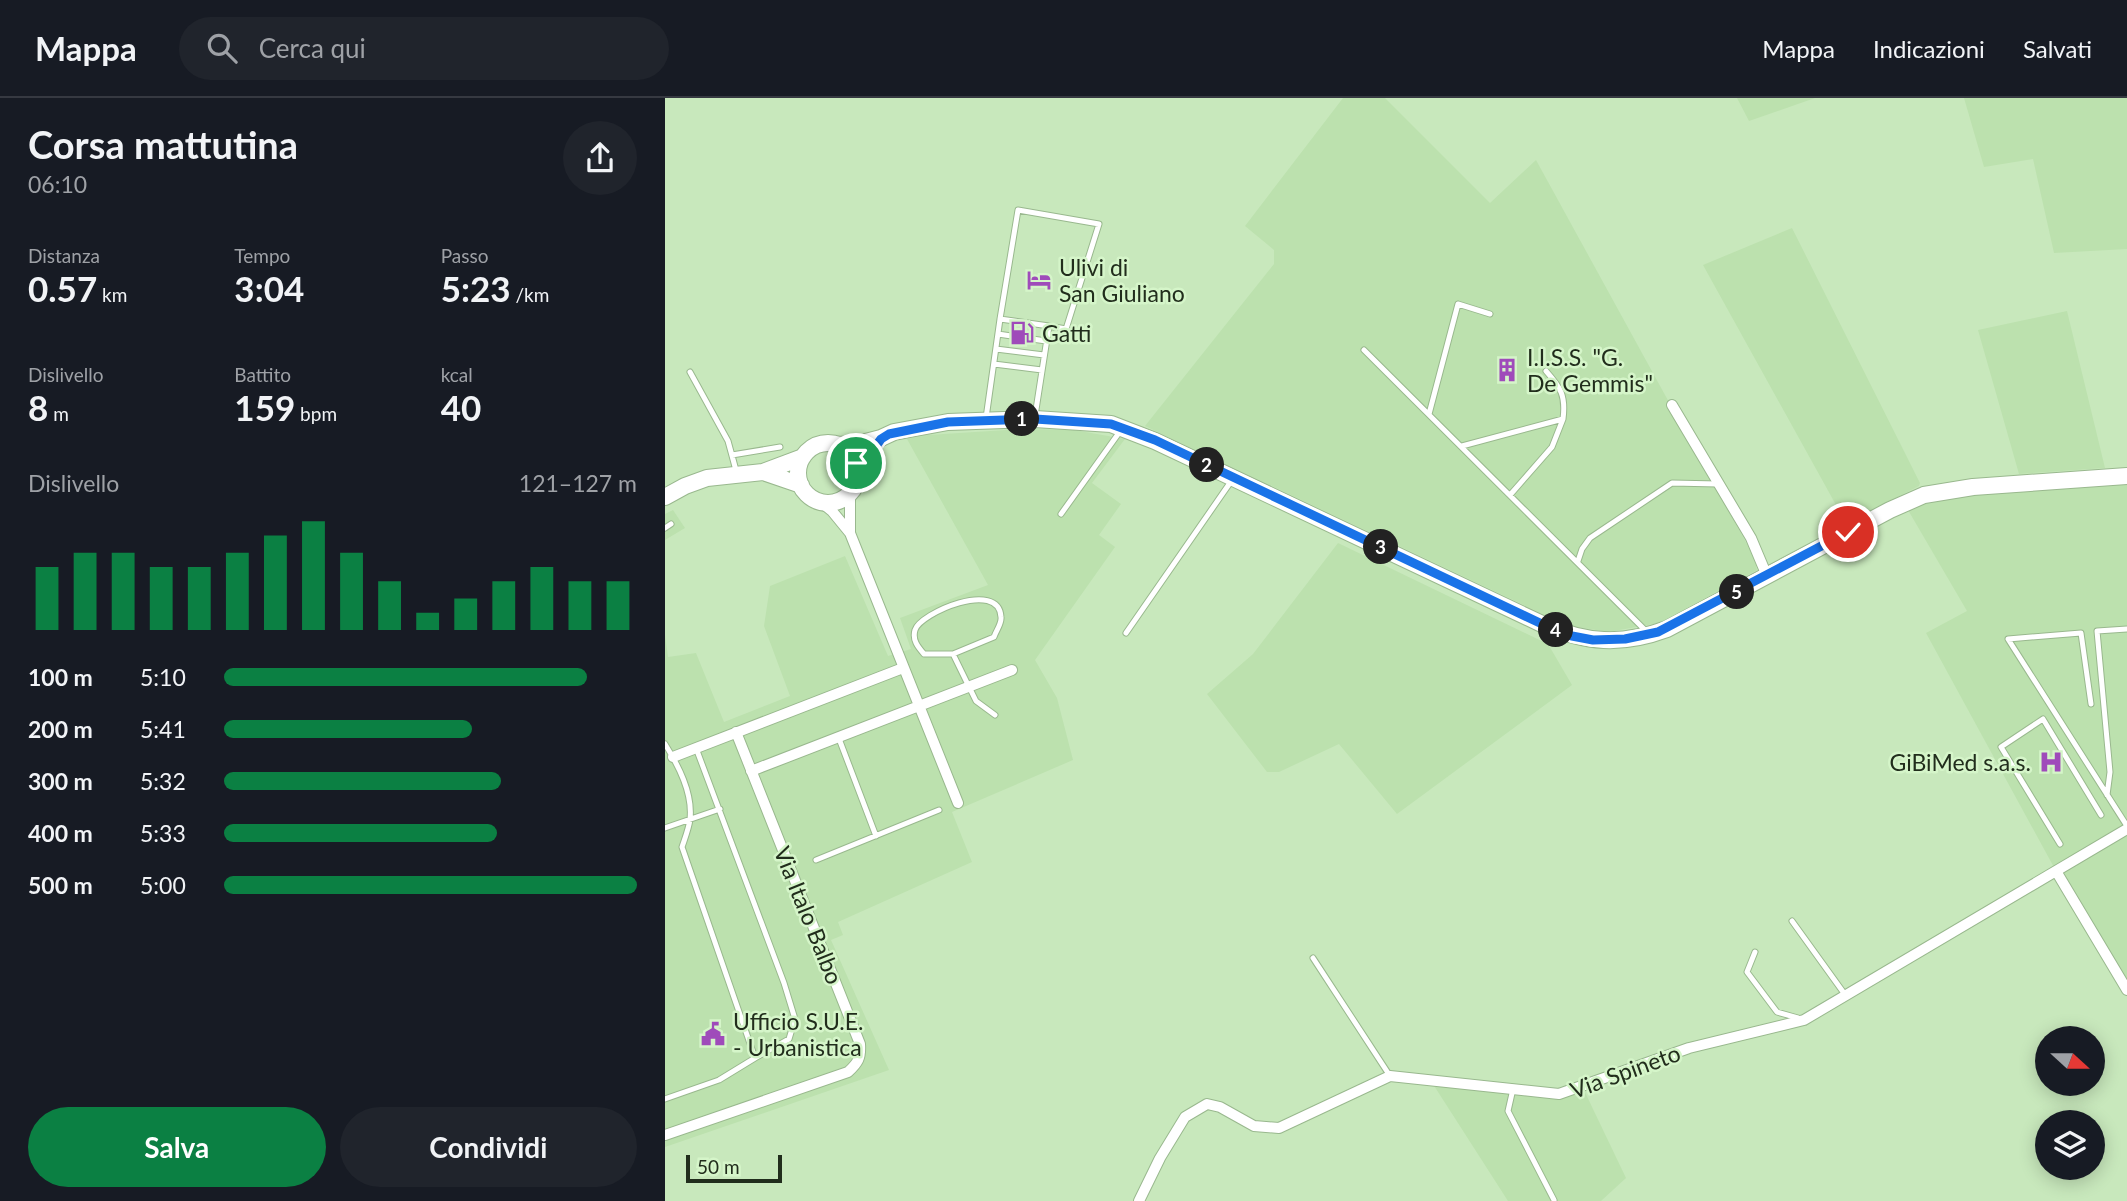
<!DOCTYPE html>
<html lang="it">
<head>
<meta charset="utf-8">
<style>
	:root { --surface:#171b24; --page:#20242c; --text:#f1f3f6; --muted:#9ea1a6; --line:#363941; --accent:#0b8043 }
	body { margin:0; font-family:Lato,sans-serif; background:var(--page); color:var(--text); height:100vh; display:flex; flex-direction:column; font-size:26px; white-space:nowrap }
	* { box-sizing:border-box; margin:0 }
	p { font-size:23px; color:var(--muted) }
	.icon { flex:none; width:38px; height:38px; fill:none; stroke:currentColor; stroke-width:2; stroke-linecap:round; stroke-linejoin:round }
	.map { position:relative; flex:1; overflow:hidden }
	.side { display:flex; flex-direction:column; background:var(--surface); width:665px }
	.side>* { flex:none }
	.needle { width:46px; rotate:111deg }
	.buttons { position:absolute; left:1370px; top:928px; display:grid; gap:14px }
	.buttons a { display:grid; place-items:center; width:70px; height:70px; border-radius:50%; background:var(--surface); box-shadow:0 4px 18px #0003; font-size:35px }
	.scale { position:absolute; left:21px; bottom:18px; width:96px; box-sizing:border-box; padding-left:7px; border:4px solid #212d1c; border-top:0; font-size:19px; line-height:24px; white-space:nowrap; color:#212d1c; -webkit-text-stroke:5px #d5f5c9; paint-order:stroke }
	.pin { position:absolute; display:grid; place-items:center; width:60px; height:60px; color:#fff; margin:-30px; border:4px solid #fff; border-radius:50%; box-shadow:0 2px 7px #0007 }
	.km { position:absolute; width:35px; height:35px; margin:-18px; border-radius:50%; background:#222; color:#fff; font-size:19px; line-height:35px; text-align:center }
	.round { display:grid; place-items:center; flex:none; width:74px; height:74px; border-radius:37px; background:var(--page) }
	.summary { display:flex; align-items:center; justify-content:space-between; height:119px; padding:0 28px }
	h1 { font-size:38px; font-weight:700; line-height:52px }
	.metrics { display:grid; grid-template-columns:repeat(3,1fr); gap:10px; height:119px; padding:7px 28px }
	.metrics div { display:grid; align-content:center }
	.metrics b { font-size:35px; font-weight:700 }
	.metrics small { font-size:19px; font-weight:400 }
	.metrics p { font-size:19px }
	.chart { height:196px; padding:14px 28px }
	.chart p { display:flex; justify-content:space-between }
	.chart svg { width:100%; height:126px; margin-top:7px; stroke:var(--accent); stroke-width:6 }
	.button { display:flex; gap:14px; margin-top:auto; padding:14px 28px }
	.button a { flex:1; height:80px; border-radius:42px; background:var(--accent); color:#fff; font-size:28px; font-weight:700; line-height:80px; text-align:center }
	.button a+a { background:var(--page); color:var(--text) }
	ul { padding:0 28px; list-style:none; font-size:23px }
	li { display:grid; grid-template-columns:112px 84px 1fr; align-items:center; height:52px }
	li i { height:18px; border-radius:9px; background:var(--accent) }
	header { display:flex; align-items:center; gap:42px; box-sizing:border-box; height:98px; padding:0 35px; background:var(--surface); border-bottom:2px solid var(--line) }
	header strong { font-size:33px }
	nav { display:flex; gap:38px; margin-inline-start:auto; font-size:24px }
	.search { width:490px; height:63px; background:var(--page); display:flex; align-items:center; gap:18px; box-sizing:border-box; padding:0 24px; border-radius:38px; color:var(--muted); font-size:26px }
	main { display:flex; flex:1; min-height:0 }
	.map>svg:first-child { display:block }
</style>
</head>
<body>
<header>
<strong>Mappa</strong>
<div class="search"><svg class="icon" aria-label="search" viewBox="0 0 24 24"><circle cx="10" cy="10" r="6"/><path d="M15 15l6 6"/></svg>Cerca qui</div>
<nav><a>Mappa</a><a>Indicazioni</a><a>Salvati</a></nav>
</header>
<main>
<section class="side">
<div class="summary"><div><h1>Corsa mattutina</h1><p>06:10</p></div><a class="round"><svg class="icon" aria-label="share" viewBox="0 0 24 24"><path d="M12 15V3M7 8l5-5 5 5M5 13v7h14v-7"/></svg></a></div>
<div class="metrics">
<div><p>Distanza</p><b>0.57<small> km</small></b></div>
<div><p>Tempo</p><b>3:04</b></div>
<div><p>Passo</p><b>5:23<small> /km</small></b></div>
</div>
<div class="metrics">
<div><p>Dislivello</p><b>8<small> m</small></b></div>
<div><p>Battito</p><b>159<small> bpm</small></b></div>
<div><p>kcal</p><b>40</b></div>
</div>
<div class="chart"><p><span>Dislivello</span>121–127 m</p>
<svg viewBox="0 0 160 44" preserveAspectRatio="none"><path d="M5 44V22M15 44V17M25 44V17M35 44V22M45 44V22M55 44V17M65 44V11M75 44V6M85 44V17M95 44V27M105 44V38M115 44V33M125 44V27M135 44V22M145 44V27M155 44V27"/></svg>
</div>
<ul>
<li><b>100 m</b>5:10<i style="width:88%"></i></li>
<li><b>200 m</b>5:41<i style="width:60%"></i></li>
<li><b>300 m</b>5:32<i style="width:67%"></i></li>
<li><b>400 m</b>5:33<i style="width:66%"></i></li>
<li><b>500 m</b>5:00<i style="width:100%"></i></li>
</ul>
<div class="button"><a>Salva</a><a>Condividi</a></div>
</section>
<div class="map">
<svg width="1462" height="1103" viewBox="0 0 1462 1103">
	<rect width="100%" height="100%" fill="#c8e8bc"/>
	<!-- built -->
	<path fill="#bce1ae" d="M678,0h42l105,105 46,-43 218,397 3,13 -98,53 -51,9 -42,-7 -421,-199 129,-162v-14l-29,-24z
		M1072,0h78l-66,23z
		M1299,0h163v151l-73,4 -21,-94 -49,8z
		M1127,130l128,255 -1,3 -73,37 -143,-258z
		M1402,213l38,157 -86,6 -41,-144z
		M356,331l53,1 51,9 -33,44 29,21 -22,31 16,12 -80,113 22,38 16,62 -121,52 20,50 -134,60 5,13 -12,5 58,130 -224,77v-512l3,22 28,-4 28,69 66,-26 -26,-70 6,-40 75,-30 43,100 23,-7 -11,-31 88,-33 -81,-146 21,-4z
		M1462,378v514l-71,-119 -130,-238 41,-22 -59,-101 5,-11z
		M8,412l12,18 -20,12v-26z
		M673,445l210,101 24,41 -175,129 -58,-70 -60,28h-12l-60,-78 46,-40z
		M766,983l128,13 23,-8 44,92 -25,23h-93z"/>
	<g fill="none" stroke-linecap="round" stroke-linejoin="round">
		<!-- lane casing -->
		<g stroke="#99b88e" stroke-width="7">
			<path id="lane" d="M335,221l18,-109 81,14 -33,105 -17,-3
				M333,236l48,7
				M331,251l48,6
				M699,252l283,282
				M329,266l48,6
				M25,274l38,69 9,33
				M764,316l29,-110 32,10
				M321,320l14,-99 49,7 -14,90
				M797,348l101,-27c3,-23 -2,-31 -17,-48
				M67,357l48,-8
				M845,397l42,-48 11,-28
				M396,416l60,-84
				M0,430l6,-4
				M913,463l4,-12 8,-11 82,-55 46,1
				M461,535l106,-153
				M288,556l41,-17c2,-6 8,-14 7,-20 -2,-38 -81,-4 -86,13 -3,10 3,17 9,24h29l23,47 19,14
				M1426,606l-10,-71 -73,6 119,187
				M173,638l38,100
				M0,646c13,21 28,49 25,75 -1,9 -5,19 -8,28l73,211 34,-19 6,-20 -11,-36 -88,-235
				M1442,697l3,-23 -13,-141 30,-2
				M0,730l55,-19
				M1395,746l-59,-97 42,-28 58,96
				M151,762l123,-50
				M1127,823l54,75
				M1090,854l-8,20 30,40 21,6
				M648,860l77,118
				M848,991l-5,22 46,89
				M0,1001l54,-19 36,-22"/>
		</g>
		<!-- street casing -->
		<g stroke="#99b88e" stroke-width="12">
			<path id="street" d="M1007,307l79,133 16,38
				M185,395v40
				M157,405l10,8 18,22 108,270
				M8,659l230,-89
				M86,673l261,-101
				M1391,773l71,119
				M0,1037l183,-63c10,-9 13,-14 12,-28l-124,-312
				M474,1103l21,-43 25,-41 22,-13 13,3 34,19 25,2 111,-52 169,18 130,-46 115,-28 323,-191"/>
		</g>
		<!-- secondary casing -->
		<g stroke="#99b88e" stroke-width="18">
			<path id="secondary" d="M133 375a30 30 0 1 1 60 0a30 30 0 1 1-60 0Z
				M172,347l21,-1 23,-6 13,-6 54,-10 87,-3 76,5 44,17 387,183c44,19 79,22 125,5l223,-119 34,-15 49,-8 154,-11
				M98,374l38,13
				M0,399l20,-11 22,-8 56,-6 40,-15"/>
		</g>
		<!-- lane -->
		<use href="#lane" stroke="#fff" stroke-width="5"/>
		<!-- street -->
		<use href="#street" stroke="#fff" stroke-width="10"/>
		<!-- secondary -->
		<use href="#secondary" stroke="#fff" stroke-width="16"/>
	</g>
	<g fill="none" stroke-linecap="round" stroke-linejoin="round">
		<!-- route casing -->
		<g stroke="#fff" stroke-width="14">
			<path id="route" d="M191,365l2,8 23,-32 8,-5 59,-12 87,-3 76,5 44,16 387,184 30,12 21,4 32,-1 33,-7 190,-100"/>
		</g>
		<!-- route -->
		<use href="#route" stroke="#1a73e8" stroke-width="9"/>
	</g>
	<!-- icons -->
	<defs>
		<g id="hotel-bare" transform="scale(1.89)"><path d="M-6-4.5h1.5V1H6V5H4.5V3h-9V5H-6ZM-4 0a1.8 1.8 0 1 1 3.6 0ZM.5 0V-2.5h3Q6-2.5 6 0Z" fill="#9f4bba" stroke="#d5f5c9" stroke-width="2.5" paint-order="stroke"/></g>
		<g id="fuel-bare" transform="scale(1.89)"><path d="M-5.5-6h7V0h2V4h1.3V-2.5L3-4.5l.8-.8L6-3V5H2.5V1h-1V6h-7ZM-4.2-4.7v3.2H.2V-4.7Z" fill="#9f4bba" stroke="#d5f5c9" stroke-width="2.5" paint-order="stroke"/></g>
		<g id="building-bare" transform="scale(1.89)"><path d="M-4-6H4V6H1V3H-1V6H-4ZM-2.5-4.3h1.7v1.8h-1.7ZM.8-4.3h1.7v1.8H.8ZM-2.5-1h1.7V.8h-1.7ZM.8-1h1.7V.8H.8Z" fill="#9f4bba" stroke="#d5f5c9" stroke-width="2.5" paint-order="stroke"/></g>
		<g id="hospital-bare" transform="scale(1.89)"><path d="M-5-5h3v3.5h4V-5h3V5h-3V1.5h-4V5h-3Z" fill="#9f4bba" stroke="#d5f5c9" stroke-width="2.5" paint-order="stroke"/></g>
		<g id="civic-bare" transform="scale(1.89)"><path d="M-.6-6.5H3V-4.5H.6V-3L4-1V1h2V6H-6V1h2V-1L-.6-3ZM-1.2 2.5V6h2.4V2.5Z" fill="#9f4bba" stroke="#d5f5c9" stroke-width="2.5" paint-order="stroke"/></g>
	</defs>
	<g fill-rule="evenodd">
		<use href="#hotel-bare" x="374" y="182"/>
		<use href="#fuel-bare" x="357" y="235"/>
		<use href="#building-bare" x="842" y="272"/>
		<use href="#hospital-bare" x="1386" y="664"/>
		<use href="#civic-bare" x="48" y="936"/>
	</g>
	<g text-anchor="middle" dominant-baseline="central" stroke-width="5" stroke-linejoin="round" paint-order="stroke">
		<!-- poi labels -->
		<g font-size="23" fill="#212d1c" stroke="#d5f5c9" text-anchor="start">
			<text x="394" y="169">Ulivi di<tspan x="394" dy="26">San Giuliano</tspan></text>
			<text x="377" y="235">Gatti</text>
			<text x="862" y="259">I.I.S.S. "G.<tspan x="862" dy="26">De Gemmis"</tspan></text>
			<text x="1366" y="664" text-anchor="end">GiBiMed s.a.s.</text>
			<text x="68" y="923">Ufficio S.U.E.<tspan x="68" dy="26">- Urbanistica</tspan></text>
		</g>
		<!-- street labels -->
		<g font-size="23" fill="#212d1c" stroke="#d5f5c9">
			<text transform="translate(144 817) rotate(68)">Via Italo Balbo</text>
			<text transform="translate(960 973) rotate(-20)">Via Spineto</text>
		</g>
	</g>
</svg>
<div class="buttons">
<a><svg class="needle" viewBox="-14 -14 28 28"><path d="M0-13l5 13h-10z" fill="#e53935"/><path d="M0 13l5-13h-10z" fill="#9ea1a6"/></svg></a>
<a><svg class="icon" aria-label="layers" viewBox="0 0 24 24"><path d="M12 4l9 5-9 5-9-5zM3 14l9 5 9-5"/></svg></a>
</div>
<div class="scale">50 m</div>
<div class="pin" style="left:191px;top:365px;background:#1e9e55"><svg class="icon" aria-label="arrive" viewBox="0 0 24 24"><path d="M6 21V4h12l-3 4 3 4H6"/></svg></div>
<div class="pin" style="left:1183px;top:434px;background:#d93025"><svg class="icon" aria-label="check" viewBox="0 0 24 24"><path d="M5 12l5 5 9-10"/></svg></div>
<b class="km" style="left:357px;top:321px">1</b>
<b class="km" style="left:542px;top:367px">2</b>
<b class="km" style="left:716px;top:449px">3</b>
<b class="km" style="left:891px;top:532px">4</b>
<b class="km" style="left:1072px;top:494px">5</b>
</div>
</main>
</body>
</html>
